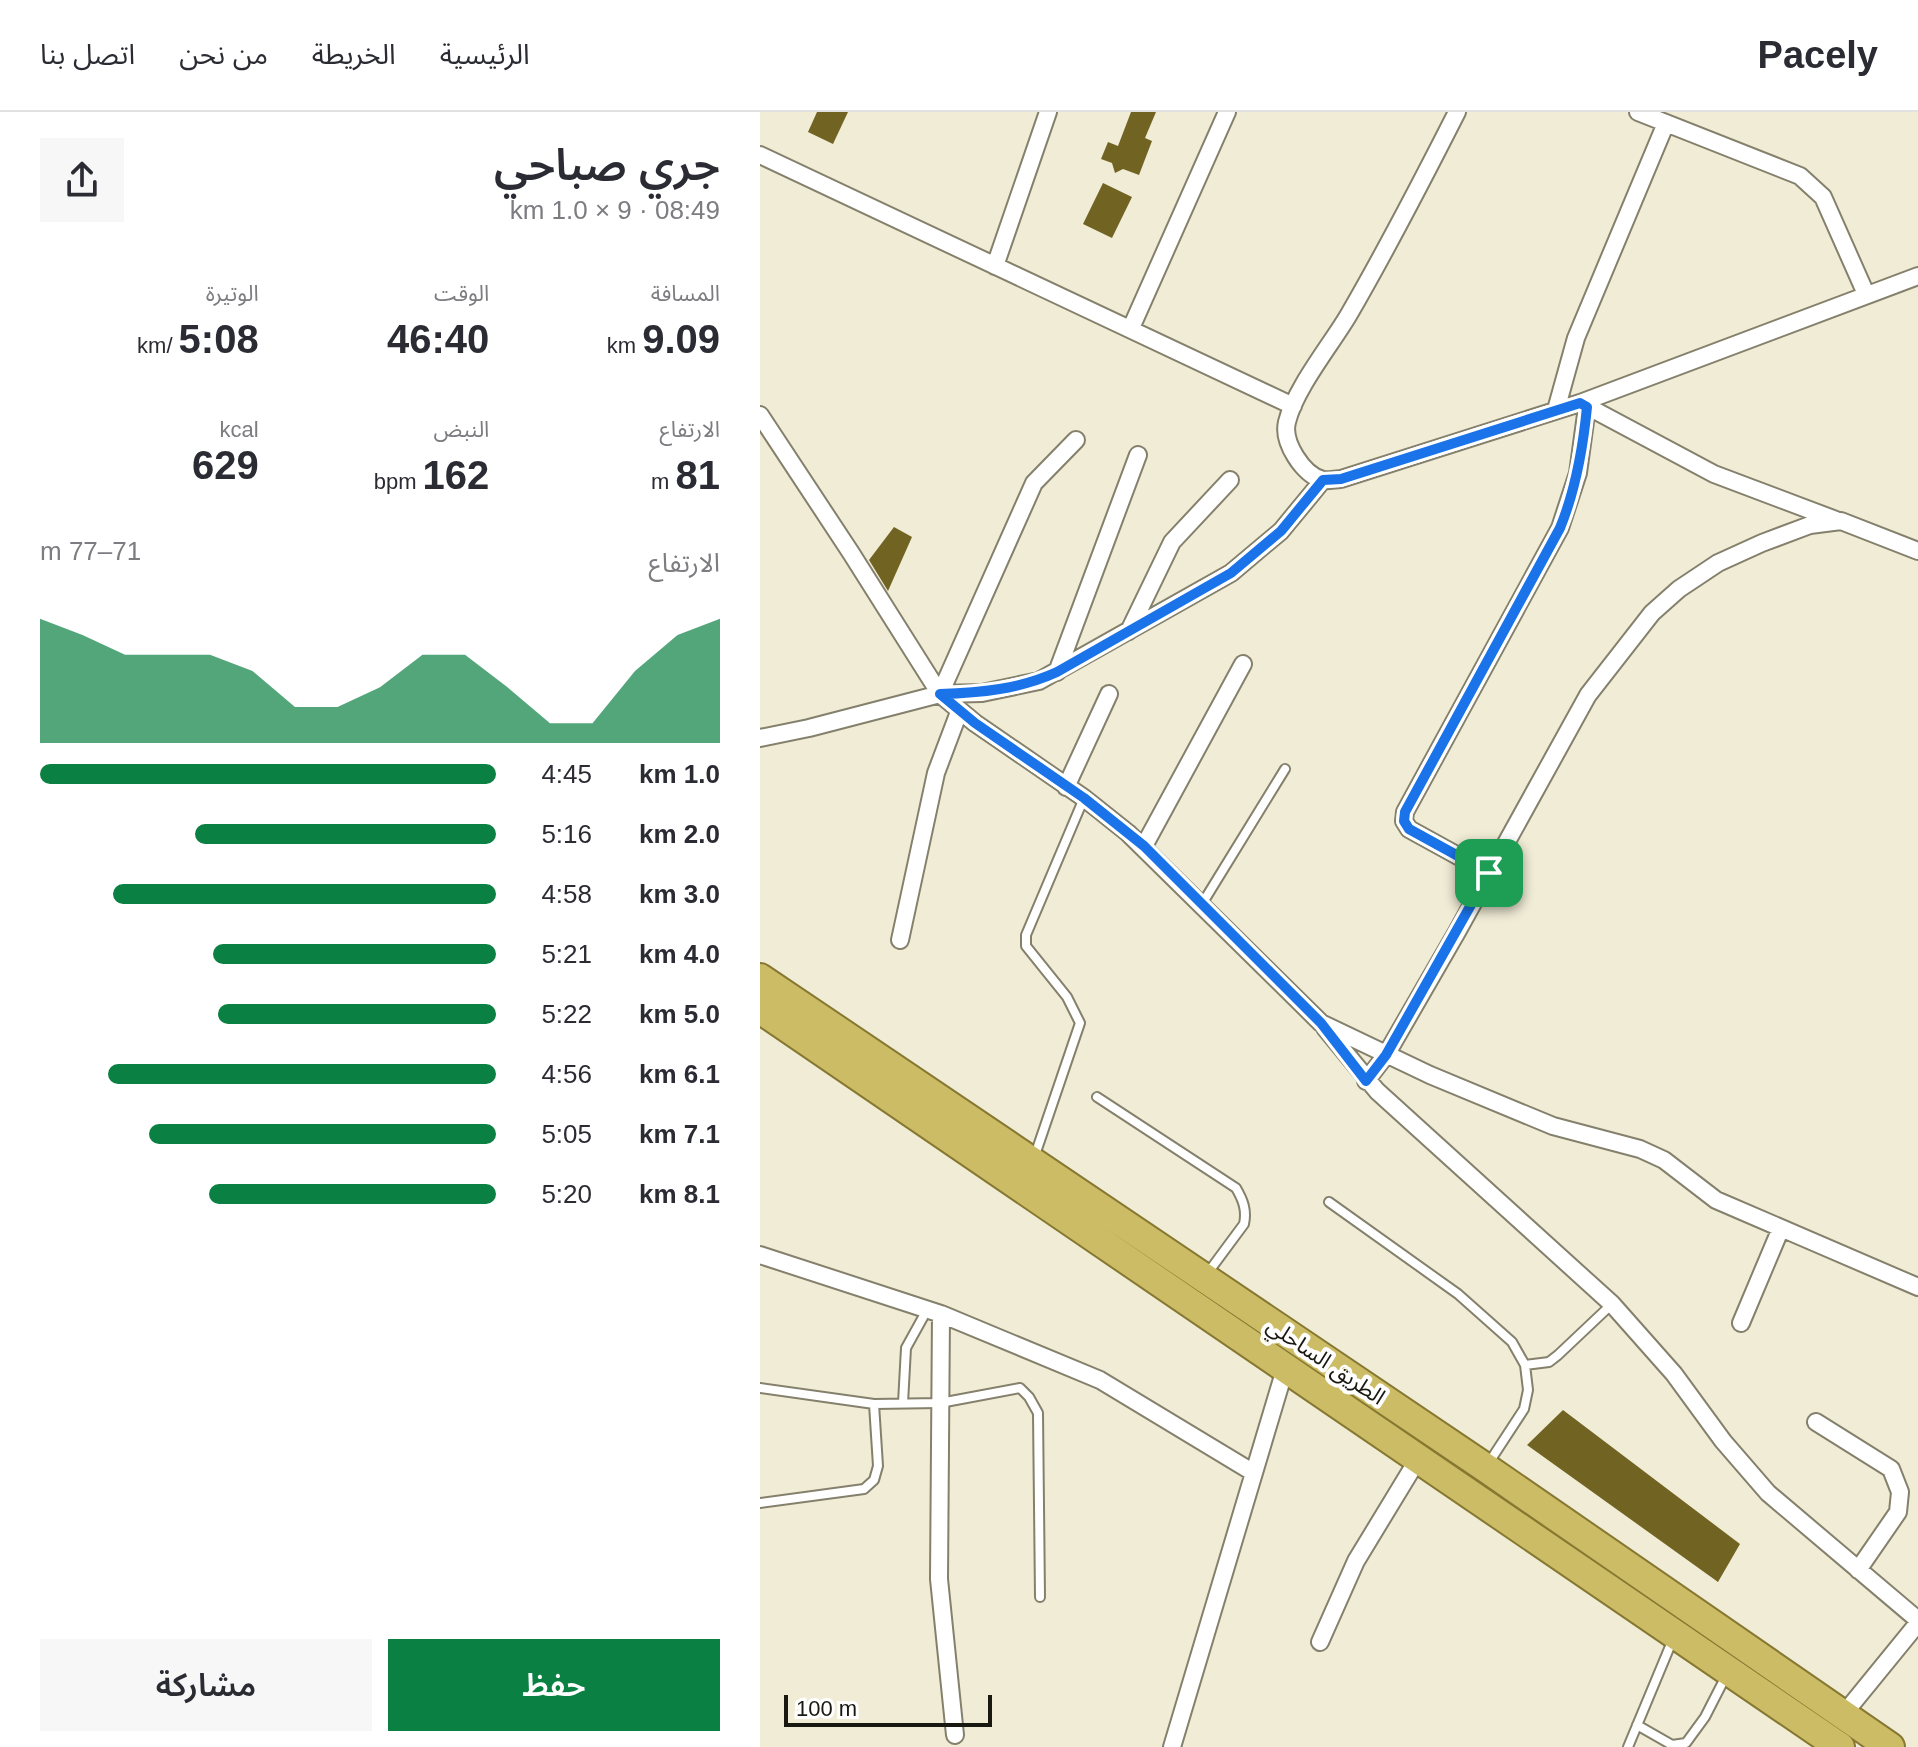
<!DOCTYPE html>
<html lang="ar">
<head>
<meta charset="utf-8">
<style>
	:root { --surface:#fff; --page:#f7f7f7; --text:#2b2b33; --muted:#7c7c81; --line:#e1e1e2; --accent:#0b8043 }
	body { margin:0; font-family:Helvetica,"Noto Sans Arabic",sans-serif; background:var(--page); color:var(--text); direction:rtl; height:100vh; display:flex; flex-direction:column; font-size:30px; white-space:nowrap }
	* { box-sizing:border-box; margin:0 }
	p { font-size:26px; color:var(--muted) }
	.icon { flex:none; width:44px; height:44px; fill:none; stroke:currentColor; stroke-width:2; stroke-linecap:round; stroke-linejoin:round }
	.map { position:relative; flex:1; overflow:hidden; direction:ltr }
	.sheet { display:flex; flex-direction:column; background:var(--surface); width:760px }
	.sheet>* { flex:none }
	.scale { position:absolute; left:24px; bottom:20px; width:208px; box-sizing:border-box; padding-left:8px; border:4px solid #1a1911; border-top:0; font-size:22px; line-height:28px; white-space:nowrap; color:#1a1911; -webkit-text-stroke:6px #fff; paint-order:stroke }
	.pin { position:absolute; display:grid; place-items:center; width:68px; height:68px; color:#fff; margin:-34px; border-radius:16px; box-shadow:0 4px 12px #0006 }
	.round { display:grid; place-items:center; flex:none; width:84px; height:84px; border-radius:0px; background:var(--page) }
	.summary { display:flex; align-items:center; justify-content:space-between; height:136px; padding:0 40px }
	h1 { font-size:44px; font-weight:600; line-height:60px }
	.metrics { display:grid; grid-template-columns:repeat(3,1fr); gap:12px; height:136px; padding:8px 40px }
	.metrics div { display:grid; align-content:center }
	.metrics b { font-size:40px; font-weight:600 }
	.metrics small { font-size:22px; font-weight:400 }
	.metrics p { font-size:22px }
	.chart { height:224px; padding:16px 40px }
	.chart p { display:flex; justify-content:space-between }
	.chart svg { width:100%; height:144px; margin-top:8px; fill:var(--accent); opacity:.7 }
	.action { display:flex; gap:16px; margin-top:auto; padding:16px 40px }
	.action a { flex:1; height:92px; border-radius:0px; background:var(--accent); color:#fff; font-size:32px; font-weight:600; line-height:92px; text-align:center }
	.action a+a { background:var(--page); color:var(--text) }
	ul { padding:0 40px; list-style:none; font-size:26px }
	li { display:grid; grid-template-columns:128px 96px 1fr; align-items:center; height:60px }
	li i { height:20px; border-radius:10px; background:var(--accent) }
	header { display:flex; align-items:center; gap:48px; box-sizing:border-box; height:112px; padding:0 40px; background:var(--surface); border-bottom:2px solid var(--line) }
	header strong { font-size:38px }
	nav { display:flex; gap:44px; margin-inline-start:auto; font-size:28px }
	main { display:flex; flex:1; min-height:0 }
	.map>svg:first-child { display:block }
</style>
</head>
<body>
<header>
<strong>Pacely</strong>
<nav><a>الرئيسية</a><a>الخريطة</a><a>من نحن</a><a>اتصل بنا</a></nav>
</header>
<main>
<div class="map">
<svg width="1158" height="1635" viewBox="0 0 1158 1635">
	<rect width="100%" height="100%" fill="#f0ecd6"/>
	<!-- building -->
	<path fill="#716423" d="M57,0h31l-15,32 -25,-12z
		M371,0h25l-11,26 7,3 -13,34 -16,-6 -8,4 -3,-10 -11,-4 7,-17 10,4z
		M343,71l29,14 -20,41 -29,-14z
		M134,415l18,10 -24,54 -19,-31z
		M803,1298l177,134 -22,38 -191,-137z"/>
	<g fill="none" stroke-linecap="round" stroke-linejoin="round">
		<!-- service casing -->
		<g stroke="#84806c" stroke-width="12">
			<path id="service" d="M442,792l83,-135
				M337,985l139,91c7,12 11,22 8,36l-37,50
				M274,1046l46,-135 -13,-26 -41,-51v-11l58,-137
				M569,1090l129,92 54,48 13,23 3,25 -4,19 -36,55
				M765,1253l24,-3 9,-7 54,-51
				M0,1276l114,16 66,-1 80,-15 9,9 9,16 2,184
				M143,1291l3,-55 21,-38
				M0,1391l104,-14 10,-9 4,-14 -4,-62
				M877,1613l35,20 14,-2 19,-26 22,-43
				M868,1635l45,-108"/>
		</g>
		<!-- minor casing -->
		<g stroke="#84806c" stroke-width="20">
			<path id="minor" d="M697,0c-35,69 -70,137 -109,204 -18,30 -53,73 -61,106 -5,20 16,53 36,58 5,1 13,-1 18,-1l239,-76 338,-127
				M878,0l162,64 23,21 43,97
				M0,43l533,251
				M235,154l53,-154
				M371,216l96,-216
				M821,291l133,71 122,46
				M796,298l20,-72 90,-215
				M0,303l91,138 89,141 35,29 109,75 44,35 193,190 109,52 123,51 87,23 24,11 52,40 202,87
				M369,519l43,-89 58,-62
				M297,560l81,-217
				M180,582l94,-211 42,-43
				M0,626l49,-10 131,-34 42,-1 57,-12 192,-108 50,-42 42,-51
				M306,675l43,-93
				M384,734l99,-182
				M729,761l-80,-44 -5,-8 1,-9 155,-284 18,-55 9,-66
				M140,828l36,-167 23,-61
				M565,916l52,63 235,213 62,70 49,67 45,52 150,127
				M606,969l20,-26 71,-123 131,-237 64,-82 27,-24 39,-26 44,-20 48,-18 31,-4 77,30
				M0,1143l181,59 159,66 154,93
				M181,1202l-2,265 16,156
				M981,1211l40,-95
				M1056,1310l75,47 9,23 -2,20 -40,58
				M560,1530l36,-81 62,-102
				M1083,1603l75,-92
				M412,1635l113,-378"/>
		</g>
		<!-- trunk casing -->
		<g stroke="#867830" stroke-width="32">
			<path id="trunk" d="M0,866l726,490 404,279
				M0,897l1080,738"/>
		</g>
		<!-- service -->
		<use href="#service" stroke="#fff" stroke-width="8"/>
		<!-- minor -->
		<use href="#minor" stroke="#fff" stroke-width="16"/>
		<!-- trunk -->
		<use href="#trunk" stroke="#ccbc66" stroke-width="28"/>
	</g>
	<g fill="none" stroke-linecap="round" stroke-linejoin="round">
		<!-- route casing -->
		<g stroke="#fff" stroke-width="16">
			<path id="route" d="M820,291l7,4c-4,41 -11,82 -27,121l-155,284 -1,9 5,8 80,44 -103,182 -20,26 -45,-58 -177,-177 -60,-48 -109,-75 -35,-29c40,-1 80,-5 117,-22l174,-99 50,-42 42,-51 18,-1z"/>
		</g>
		<!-- route -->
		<use href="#route" stroke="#1a73e8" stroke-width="10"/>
	</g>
	<g text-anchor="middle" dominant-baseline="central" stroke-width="8" stroke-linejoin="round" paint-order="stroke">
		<!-- street labels -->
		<g font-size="22" fill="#1a1911" stroke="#fff">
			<text transform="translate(566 1249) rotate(34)">الطريق الساحلي</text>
		</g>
	</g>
</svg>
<div class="scale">100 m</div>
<div class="pin" style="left:729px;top:761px;background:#1e9e55"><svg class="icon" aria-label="arrive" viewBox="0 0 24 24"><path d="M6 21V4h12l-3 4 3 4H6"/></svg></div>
</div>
<section class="sheet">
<div class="summary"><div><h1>جري صباحي</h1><p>08:49 · 9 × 1.0 km</p></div><a class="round"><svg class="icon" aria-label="share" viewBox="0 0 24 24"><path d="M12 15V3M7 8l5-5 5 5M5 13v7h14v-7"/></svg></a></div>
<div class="metrics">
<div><p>المسافة</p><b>9.09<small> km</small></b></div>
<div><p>الوقت</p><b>46:40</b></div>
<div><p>الوتيرة</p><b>5:08<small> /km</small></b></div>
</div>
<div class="metrics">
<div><p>الارتفاع</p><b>81<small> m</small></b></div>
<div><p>النبض</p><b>162<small> bpm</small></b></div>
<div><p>kcal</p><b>629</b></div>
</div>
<div class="chart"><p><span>الارتفاع</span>71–77 m</p>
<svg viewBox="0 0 160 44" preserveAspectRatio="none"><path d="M0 44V6L10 11L20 17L30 17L40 17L50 22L60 33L70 33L80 27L90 17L100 17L110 27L120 38L130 38L140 22L150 11L160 6V44z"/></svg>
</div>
<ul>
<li><b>1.0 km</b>4:45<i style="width:100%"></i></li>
<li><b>2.0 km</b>5:16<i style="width:66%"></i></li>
<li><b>3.0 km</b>4:58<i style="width:84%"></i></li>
<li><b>4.0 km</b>5:21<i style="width:62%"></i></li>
<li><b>5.0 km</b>5:22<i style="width:61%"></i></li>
<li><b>6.1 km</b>4:56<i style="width:85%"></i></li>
<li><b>7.1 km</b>5:05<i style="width:76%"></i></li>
<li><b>8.1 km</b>5:20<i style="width:63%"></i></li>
</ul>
<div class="action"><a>حفظ</a><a>مشاركة</a></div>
</section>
</main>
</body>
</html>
